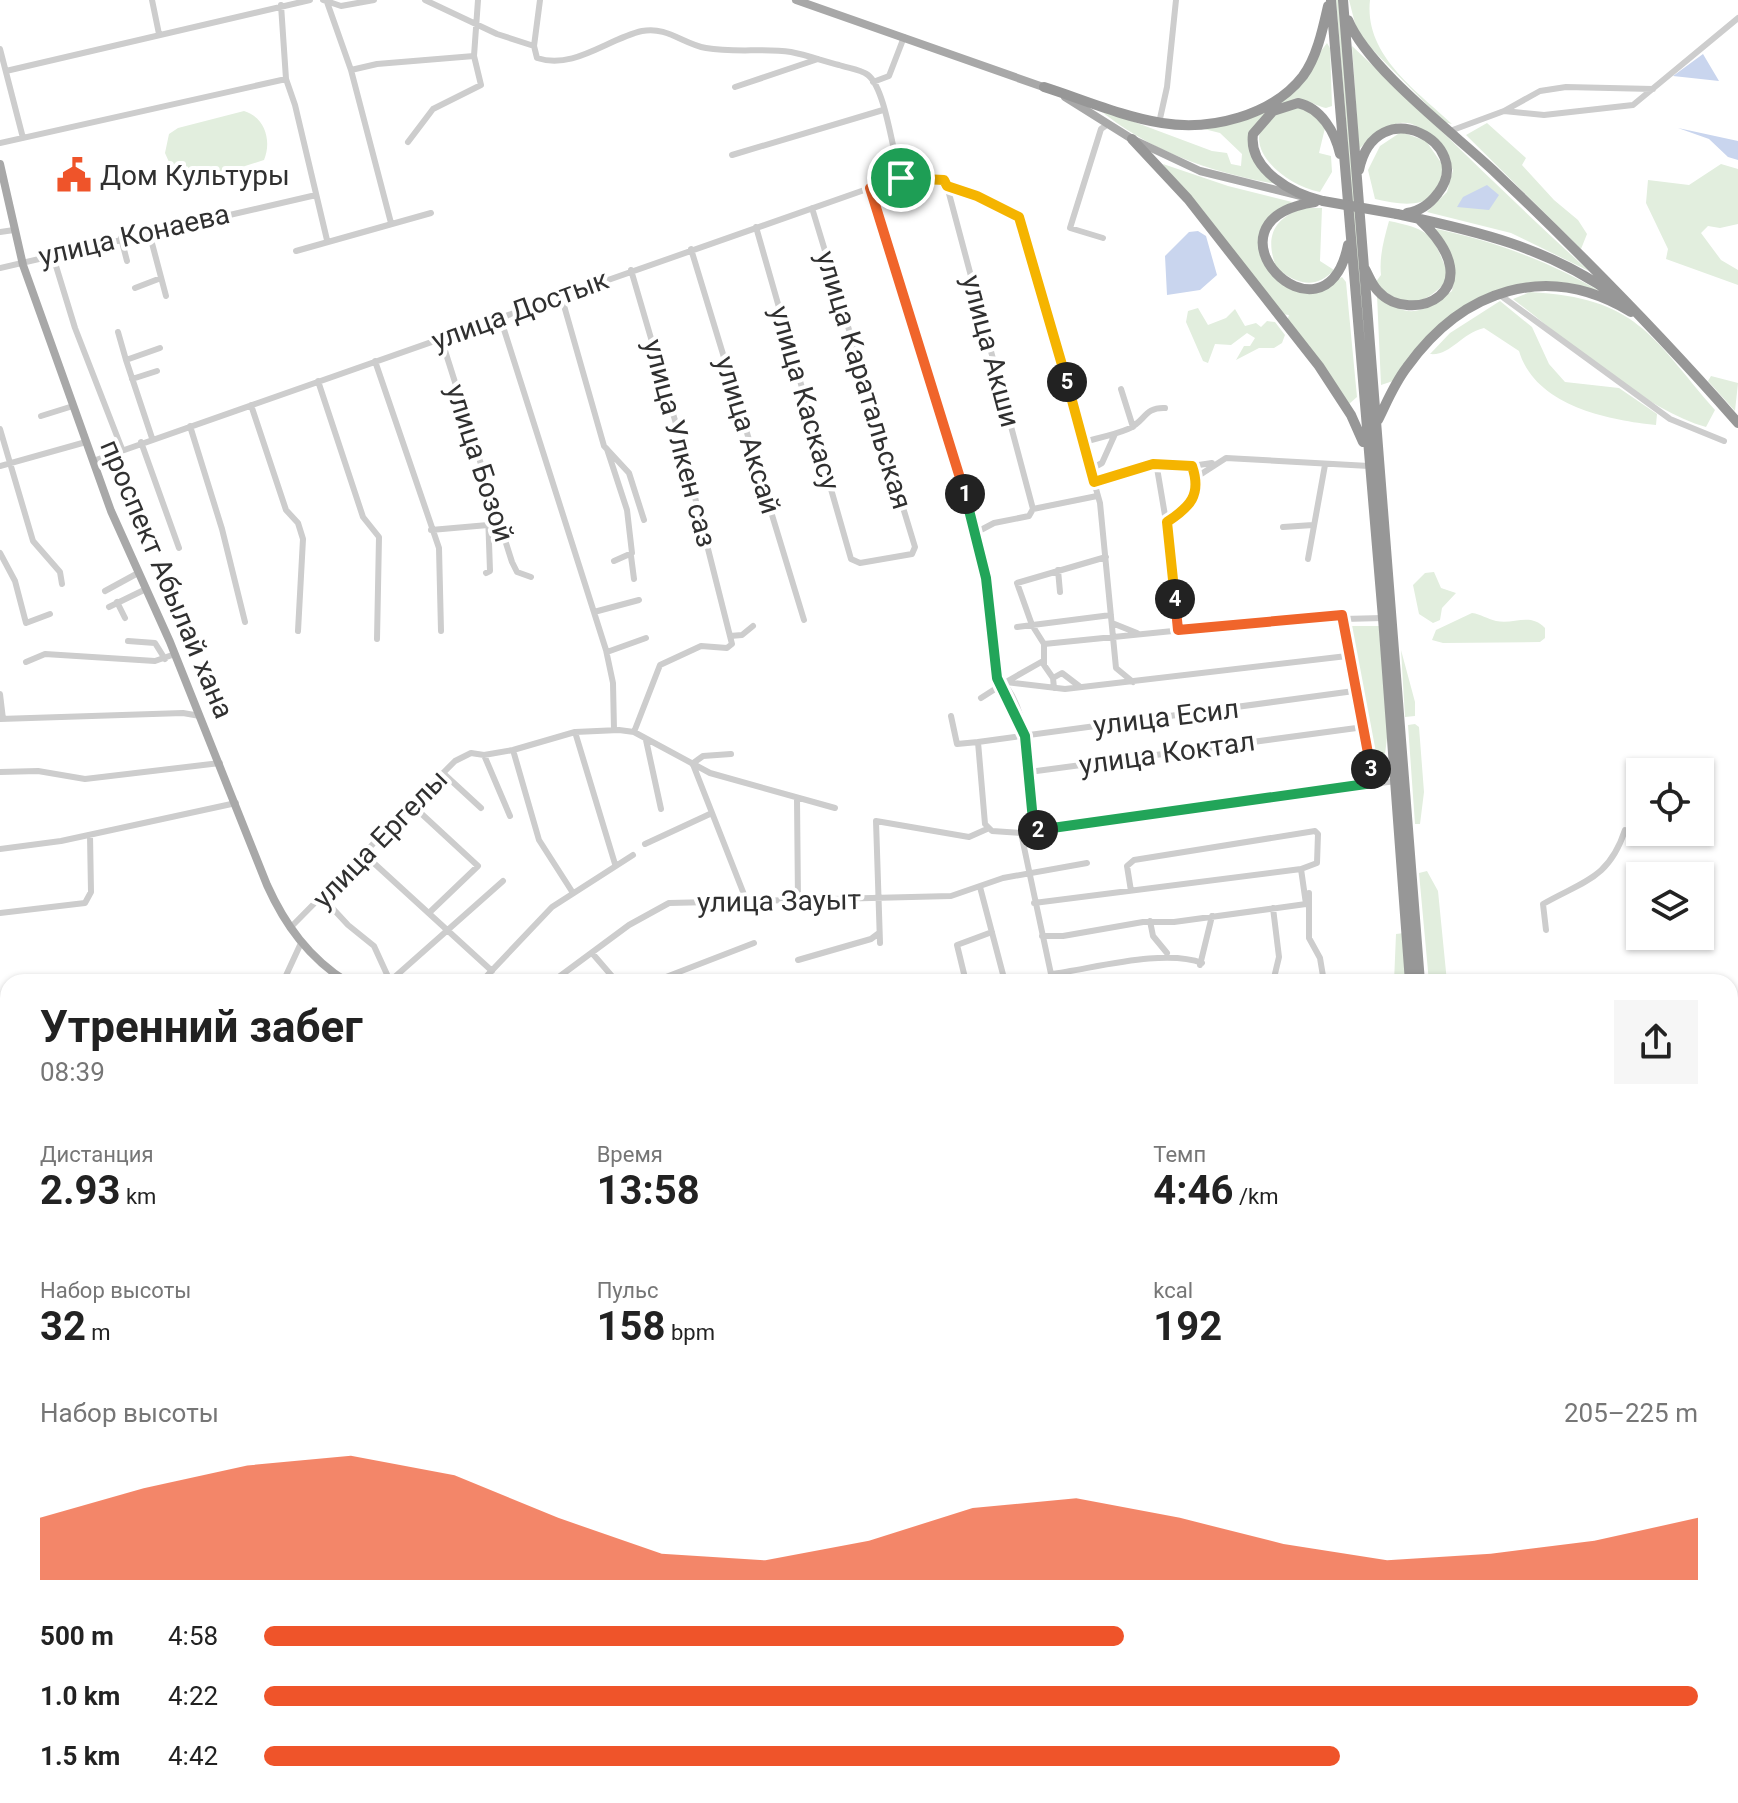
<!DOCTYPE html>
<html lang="ru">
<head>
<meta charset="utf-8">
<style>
	:root { --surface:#fff; --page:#f6f6f6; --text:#222; --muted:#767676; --accent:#ef542a }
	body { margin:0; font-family:Roboto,sans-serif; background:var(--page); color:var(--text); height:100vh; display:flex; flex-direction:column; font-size:30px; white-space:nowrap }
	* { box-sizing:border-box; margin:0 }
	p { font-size:26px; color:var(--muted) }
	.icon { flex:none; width:44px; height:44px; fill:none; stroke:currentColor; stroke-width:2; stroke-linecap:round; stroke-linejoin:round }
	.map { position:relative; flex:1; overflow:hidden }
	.drawer { position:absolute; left:0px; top:974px; width:1738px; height:830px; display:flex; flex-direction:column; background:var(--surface); border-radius:24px 24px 0 0; box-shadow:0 2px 6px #0004 }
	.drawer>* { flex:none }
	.tools { position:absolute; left:1626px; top:758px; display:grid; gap:16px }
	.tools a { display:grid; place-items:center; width:88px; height:88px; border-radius:0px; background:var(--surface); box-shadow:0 2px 6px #0004; font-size:40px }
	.pin { position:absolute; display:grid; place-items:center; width:68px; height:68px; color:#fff; margin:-34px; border:4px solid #fff; border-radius:50%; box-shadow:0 2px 8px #0007 }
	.km { position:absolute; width:40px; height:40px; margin:-20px; border-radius:50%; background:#222; color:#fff; font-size:22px; line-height:40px; text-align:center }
	.round { display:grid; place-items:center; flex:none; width:84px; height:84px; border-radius:0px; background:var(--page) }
	.summary { display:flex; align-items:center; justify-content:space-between; height:136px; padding:0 40px }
	h1 { font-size:44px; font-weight:700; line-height:60px }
	.metrics { display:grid; grid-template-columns:repeat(3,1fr); gap:12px; height:136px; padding:8px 40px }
	.metrics div { display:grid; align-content:center }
	.metrics b { font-size:40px; font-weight:700 }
	.metrics small { font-size:22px; font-weight:400 }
	.metrics p { font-size:22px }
	.chart { height:224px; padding:16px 40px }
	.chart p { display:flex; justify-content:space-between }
	.chart svg { width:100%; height:144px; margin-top:8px; fill:var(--accent); opacity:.7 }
	ul { padding:0 40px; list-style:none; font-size:26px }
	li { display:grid; grid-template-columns:128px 96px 1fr; align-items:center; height:60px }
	li i { height:20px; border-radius:10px; background:var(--accent) }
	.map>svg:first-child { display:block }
</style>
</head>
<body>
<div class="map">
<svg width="1738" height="1803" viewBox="0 0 1738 1803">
	<rect width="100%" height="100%" fill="#fff"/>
	<!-- green -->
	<path fill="#e2eede" d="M1336,0h4l34,467z
		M1349,0h21c-6,55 46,90 82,124l-8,-2 -86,-87z
		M1327,43l3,5 2,58 -6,2c-6,-1 -13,-5 -19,-7 -23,-5 -49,16 -58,35l28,48c-65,-11 -128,-33 -180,-76l115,43 15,2 4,11 10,2 1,-12 -22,-21 -16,-4 53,-16 32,-19z
		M1352,46c80,74 156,152 237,225l-78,-38 -84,-21 20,-20 6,-22c-30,-48 -46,-67 -94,-21z
		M1298,107l13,5 14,16 -6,25 12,3 1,16 -12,20c-49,-10 -97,-68 -22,-85z
		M244,111c21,6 28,30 20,49l-72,23 -15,-3 -12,-27 4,-19 9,-6z
		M1487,123l39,35 -4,7 32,35 24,20 9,14 -6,15 -115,-114z
		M1401,132l25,9 16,23c2,46 -34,43 -67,35l-7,-29 12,-24z
		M1163,164l65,22 64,16 -24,16 -8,17 26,51 34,5 22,-14 4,5 11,115 -8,7 -62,-83 2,-6 -8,-1 -79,-105 -32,-33z
		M1721,164l17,5v55l-18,4 -12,-2 -7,7 20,27 17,10v15l-72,-26 2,-10 -22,-46 2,-23 41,5z
		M1305,208h17l-2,53 14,9c-19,20 -36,14 -57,-1 -13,-31 -4,-52 28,-61z
		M1389,221c45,9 44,15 60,56 -22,30 -46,33 -74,6l6,-8c-2,-18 3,-36 8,-54z
		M1432,228c66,14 120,34 178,69 -108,-43 -147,13 -217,84l-12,4 -4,-90c32,25 44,19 75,-4 6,-29 -1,-41 -20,-63z
		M1530,292c107,6 120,43 185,118l-9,17c-63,-18 -140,-88 -193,-128z
		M1500,301l32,26 17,37 16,18 54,6 38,26 -1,11c-50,-5 -121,-20 -137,-74l-35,-23c-24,6 -33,28 -54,26l20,-21z
		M1198,308l10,17 18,-7 9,-9 10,17 11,-3 5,4 6,-6 8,1 10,13 -3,8 -8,5h-15l-23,12 8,-14h6l5,-8 -8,-5 -16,12 -16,-1 -7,19 -5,-2 -17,-39 2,-11z
		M1711,376l27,7 -3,28 -27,-30z
		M1434,572l7,16 15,5 -14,15 -2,12 -7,3 -14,-9 -6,-29 12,-12z
		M1472,613c9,1 15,6 24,8 18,4 34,-9 49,7v10l-5,4 -97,1 -11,-3 4,-10z
		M1349,626h30l9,104 -3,24 -4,4 -8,-1c-3,-45 -16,-87 -24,-131z
		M1401,650l14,52v14l-10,1z
		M1415,724l4,3 5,65 -4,32h-5l-7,-99z
		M1427,871l11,20 9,91h-18l-10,-109z
		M1404,933l4,49h-14l2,-48z
		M1730,1189l8,6v73l-8,1z
		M1738,1501v72l-8,10v-80z"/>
	<!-- water -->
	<path fill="#c9d5ee" d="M1703,54l16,27 -46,-5z
		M1678,128l60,13v19l-10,-3 -19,-18z
		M1487,185l12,10 -10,15 -32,-3 6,-10z
		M1198,231l8,5 11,39 -17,15 -33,5 -2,-39 24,-24z"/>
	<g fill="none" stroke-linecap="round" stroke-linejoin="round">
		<!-- minor -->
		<path stroke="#cdcdcd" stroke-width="6" d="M152,0l7,34
			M323,0l18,6 33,-6
			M425,0l72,34 37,12
			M540,0l-6,46 3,12c37,12 70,-19 105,-27 25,-5 41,13 64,17 28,5 57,0 85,4 16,3 32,9 48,13 8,3 21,4 29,10 18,14 25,81 33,103
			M327,2l24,68 40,153
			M281,5l5,74 9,26 32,135
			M0,49l23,89
			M351,70l26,-6 97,-8
			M6,71l304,-71
			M873,82l16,-6 15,-39
			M735,87l83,-28
			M1504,111l40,4 89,-10 105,-87
			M1159,123l8,-36 9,-87
			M1450,131l54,-20 36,-20 26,-4 87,2
			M408,142l25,-33 48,-24 -7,-29 4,-56
			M0,143l286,-64
			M732,155l151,-45
			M947,186l86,323 -4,7 -35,7 -17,9
			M870,188l107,344 22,155 19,29
			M756,227l95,332 9,4 52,-9 3,-7 -103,-339
			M0,232l14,-2
			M149,232l17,64
			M121,238l6,23
			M1103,238l-33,-10 31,-99 7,-5
			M691,249l113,371
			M296,251l135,-38
			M52,253l23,75 47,121
			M0,268l316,-73
			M631,270l48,164 53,210 -5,4 -26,-2 -41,19 -26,67
			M135,288l26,-10
			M561,295l43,151 25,27 15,47
			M1500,295l170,124 54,22
			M500,317l106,333 7,33 1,47
			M118,332l8,28
			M441,338l71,224 5,10 14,5
			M375,361l64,187 2,83
			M132,379l25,-8
			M318,381l45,136 16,20 -2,102
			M1121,389l12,38
			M251,405l35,105 12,13 5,16 -5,92
			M41,416l32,-10
			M190,426l32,103 23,93
			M0,429l33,112 27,31 2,12
			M152,438l-26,-78 34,-12
			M141,442l38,106
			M1083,442c15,-4 31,-7 45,-13 17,-7 16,-22 37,-21
			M607,449l20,61 5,43 -18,8
			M93,461l777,-273 31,-10 43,2 3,6 67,27 6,6 80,284 16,165 17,14
			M1152,464l40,2 20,-3
			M0,466l86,-24
			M1091,469l11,-6 13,-29
			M481,477l7,37 2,57 -4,2
			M1094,482l50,-15 13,1 12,71 9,91
			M1033,509l64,-13
			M1167,522l25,-18 3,-26 31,-20 143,8
			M1283,527l30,-2
			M431,530l57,-5
			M0,553l15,28 11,42 24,-9
			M631,556l3,23
			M1308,559l17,-94
			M1058,570l2,22
			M105,591l33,-18
			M117,602l8,16
			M109,607l37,-18
			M594,612l45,-12
			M1343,619l40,-1
			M1112,623l25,10
			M1017,627l94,-12
			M730,636l12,-1 11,-9
			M128,641l27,2 10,16
			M1044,644l296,-30 33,169
			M607,652l39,-14
			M26,662l19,-8 110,7 20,-7
			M1053,678l9,-5 17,13
			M1001,681c31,29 30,109 33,150
			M1006,682l37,-21
			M1054,688l-1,-10 -9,-13v-21l-12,-19 -15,-42 89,-26
			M0,694l3,25
			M981,698l25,-16 59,7 282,-33
			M951,716l6,28 21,-2 7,82 7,7 29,2 374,-52
			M0,719l183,-6 17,3
			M575,732l40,132
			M646,740l15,69
			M978,742l376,-51
			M513,750l26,90 34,53
			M484,755l26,61
			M692,764l11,-8 28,-2
			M694,767l53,135
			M0,772l38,-1 47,8 135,-16
			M1029,772l335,-45
			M443,773l38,35
			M797,799l1,102
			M412,805l66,61 -47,45
			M1021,833l30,141c41,-5 113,-26 151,-11
			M645,844l67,-31
			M0,849l61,-8 175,-38
			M365,855l127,116
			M980,887l25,95
			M1309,893v45l11,20 4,24
			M323,898l25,27 26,21 16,35
			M1034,903l267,-34 16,-6 1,-29 -3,-3 -181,29 -7,6 4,25
			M1273,908l6,49 -6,25
			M0,913l85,-10 6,-11 -1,-57
			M1150,921l3,15 14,17
			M290,928l165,-167 16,-8 13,2 29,-5 62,-18 44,-2 15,2 76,41 125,35
			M1546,930l-3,-26c40,-23 66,-25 82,-74
			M1042,936h21l80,-14h31l132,-18 -5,-35
			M880,943l-4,-122 93,16 18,-8
			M592,953l25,29
			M798,960l73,-21 8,-6
			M1200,965l12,-49
			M283,982l18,-39
			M389,982l114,-101
			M481,982l71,-75 81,-52
			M552,982l77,-57 40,-22 282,-7 52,-18 84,-15
			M653,982l101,-39
			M966,982l-9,-37 35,-13
			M0,1106l8,-4
			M0,1132l8,-3
			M0,1227l8,5
			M0,1284l8,-6
			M8,1355v3
			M0,1424l6,9
			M0,1532l8,10
			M0,1567l8,-5
			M0,1736l8,5
			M1730,1782l8,-7
			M0,1794l8,-5
			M298,1796l3,7
			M345,1796l3,7
			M439,1796l3,7
			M553,1796l2,7
			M591,1796l10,7
			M612,1796l1,1
			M792,1796l9,7
			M203,1801l13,-5
			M80,1803l9,-4 15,4
			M246,1803l16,-7
			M711,1803l19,-7
			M750,1803l19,-7
			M1693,1803l1,-7"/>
		<!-- major -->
		<path stroke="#a8a8a8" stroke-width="8" d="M796,0l253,89
			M1065,97l67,42 68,32 101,25
			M0,164l23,101 88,246 59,131 97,243c18,40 42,73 80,97
			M1325,1796l8,7"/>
		<!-- highway -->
		<path stroke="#979797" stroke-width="10" d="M1331,0l52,618 27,364
			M1343,0l77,982
			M1348,20c20,49 108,115 148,153 84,80 165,162 242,250
			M1044,87c38,12 79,30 118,36 48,8 110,-7 141,-47 14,-19 20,-48 25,-70
			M1132,139l56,60 131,167 32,49 12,27
			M1359,170c17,-81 118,-26 79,23 -8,11 -17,18 -31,20
			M1323,201c-30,-7 -75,-31 -70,-67l20,-23 25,-8c23,5 37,29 42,51
			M1315,202c-125,19 10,156 33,43
			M1397,214c80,17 153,34 220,83
			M1365,269c4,7 7,16 13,22 32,36 118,1 42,-71
			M1378,420c9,-18 16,-36 29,-53 56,-78 140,-106 224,-55
			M1477,1796l1,7
			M1487,1796v7"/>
		<!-- highway-bridge -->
		<path stroke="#979797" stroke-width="10" d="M1323,201l74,13"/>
	</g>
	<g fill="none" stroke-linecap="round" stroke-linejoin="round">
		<!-- split-1 casing -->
		<g stroke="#fff" stroke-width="16">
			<path id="split-1" d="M901,178l-31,10 95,306"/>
		</g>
		<!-- split-2 casing -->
		<g stroke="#fff" stroke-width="16">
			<path id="split-2" d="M965,494l21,84 11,100 28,58 9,95 4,-1"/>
		</g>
		<!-- split-3 casing -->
		<g stroke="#fff" stroke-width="16">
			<path id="split-3" d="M1038,830l335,-47 -2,-14"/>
		</g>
		<!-- split-4 casing -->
		<g stroke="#fff" stroke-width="16">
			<path id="split-4" d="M1175,599l3,31 164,-15 29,154"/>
		</g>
		<!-- split-5 casing -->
		<g stroke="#fff" stroke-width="16">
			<path id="split-5" d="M1067,382l27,100 59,-18 39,2c10,29 -2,41 -25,56l8,77"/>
		</g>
		<!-- split-6 casing -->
		<g stroke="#fff" stroke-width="16">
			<path id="split-6" d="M901,178l43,2 3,6 30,10 42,21 48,165"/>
		</g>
		<!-- split-1 -->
		<use href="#split-1" stroke="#f0652b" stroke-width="10"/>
		<!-- split-2 -->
		<use href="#split-2" stroke="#22a559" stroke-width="10"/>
		<!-- split-3 -->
		<use href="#split-3" stroke="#22a559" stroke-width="10"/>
		<!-- split-4 -->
		<use href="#split-4" stroke="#f0652b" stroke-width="10"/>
		<!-- split-5 -->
		<use href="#split-5" stroke="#f5b400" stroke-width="10"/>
		<!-- split-6 -->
		<use href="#split-6" stroke="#f5b400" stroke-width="10"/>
	</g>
	<!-- icons -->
	<defs>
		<g id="civic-bare" transform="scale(2.76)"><path d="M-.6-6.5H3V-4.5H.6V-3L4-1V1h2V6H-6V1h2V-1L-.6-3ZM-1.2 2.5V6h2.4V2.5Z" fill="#ef542a" stroke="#fff" stroke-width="2.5" paint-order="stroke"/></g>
	</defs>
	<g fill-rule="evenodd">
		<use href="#civic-bare" x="74" y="175"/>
	</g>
	<g text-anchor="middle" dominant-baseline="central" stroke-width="8" stroke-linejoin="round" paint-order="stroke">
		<!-- poi labels -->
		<g font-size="28" fill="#303030" stroke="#fff" text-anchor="start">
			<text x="100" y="175">Дом Культуры</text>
		</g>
		<!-- street labels -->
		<g font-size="28" fill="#303030" stroke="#fff">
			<text transform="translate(134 235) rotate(-13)">улица Конаева</text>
			<text transform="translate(520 310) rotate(-20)">улица Достык</text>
			<text transform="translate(991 351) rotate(75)">улица Акши</text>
			<text transform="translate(864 380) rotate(73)">улица Каратальская</text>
			<text transform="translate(805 398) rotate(74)">улица Каскасу</text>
			<text transform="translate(748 435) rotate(73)">улица Аксай</text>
			<text transform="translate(680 443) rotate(75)">улица Улкен саз</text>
			<text transform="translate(480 463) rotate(72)">улица Бозой</text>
			<text transform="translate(167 579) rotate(67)">проспект Абылай хана</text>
			<text transform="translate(1166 717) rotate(-7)">улица Есил</text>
			<text transform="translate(1167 753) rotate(-8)">улица Коктал</text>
			<text transform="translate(380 839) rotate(-46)">улица Ергелы</text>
			<text transform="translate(779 901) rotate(-1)">улица Зауыт</text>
		</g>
	</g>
</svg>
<div class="tools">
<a><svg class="icon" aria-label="locate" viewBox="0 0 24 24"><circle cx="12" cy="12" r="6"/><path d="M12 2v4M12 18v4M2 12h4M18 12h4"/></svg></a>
<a><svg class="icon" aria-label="layers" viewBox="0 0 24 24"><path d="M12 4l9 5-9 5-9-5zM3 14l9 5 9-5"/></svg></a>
</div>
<div class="pin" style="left:901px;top:178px;background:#1e9e55"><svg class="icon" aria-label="arrive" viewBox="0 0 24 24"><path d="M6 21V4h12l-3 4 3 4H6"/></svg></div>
<b class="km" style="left:965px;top:494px">1</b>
<b class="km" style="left:1038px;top:830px">2</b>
<b class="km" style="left:1371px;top:769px">3</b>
<b class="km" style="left:1175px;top:599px">4</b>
<b class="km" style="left:1067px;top:382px">5</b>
<section class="drawer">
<div class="summary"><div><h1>Утренний забег</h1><p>08:39</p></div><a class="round"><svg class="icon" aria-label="share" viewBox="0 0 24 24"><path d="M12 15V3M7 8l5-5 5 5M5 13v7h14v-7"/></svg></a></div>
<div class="metrics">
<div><p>Дистанция</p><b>2.93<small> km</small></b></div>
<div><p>Время</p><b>13:58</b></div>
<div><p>Темп</p><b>4:46<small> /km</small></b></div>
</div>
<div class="metrics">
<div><p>Набор высоты</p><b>32<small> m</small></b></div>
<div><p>Пульс</p><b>158<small> bpm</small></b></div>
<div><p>kcal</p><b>192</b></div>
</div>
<div class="chart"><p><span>Набор высоты</span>205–225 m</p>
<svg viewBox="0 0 160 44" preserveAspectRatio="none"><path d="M0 44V25L10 16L20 9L30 6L40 12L50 25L60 36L70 38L80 32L90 22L100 19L110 25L120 33L130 38L140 36L150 32L160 25V44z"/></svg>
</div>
<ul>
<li><b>500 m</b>4:58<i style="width:60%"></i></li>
<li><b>1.0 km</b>4:22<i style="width:100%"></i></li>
<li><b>1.5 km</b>4:42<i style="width:75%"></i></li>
</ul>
</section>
</div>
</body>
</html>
